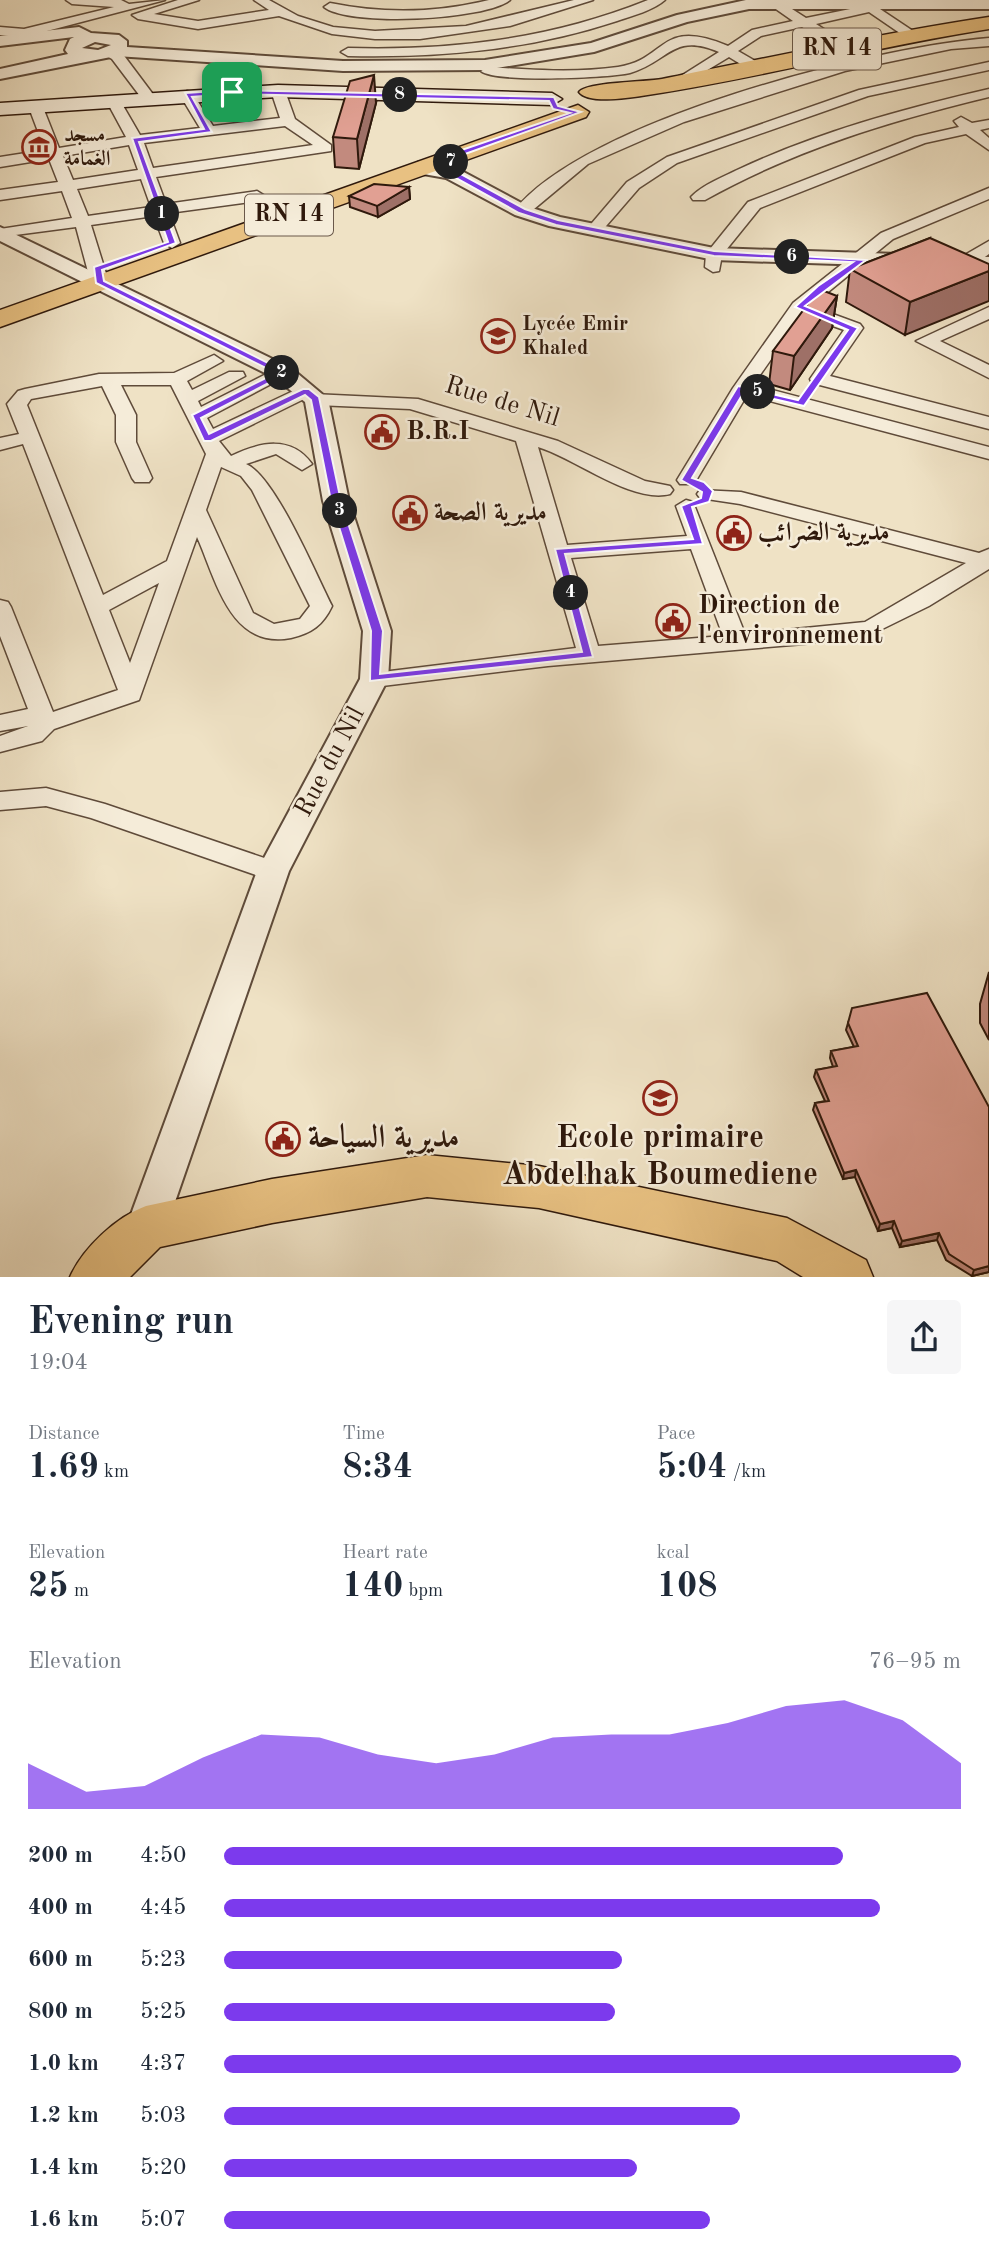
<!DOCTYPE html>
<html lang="en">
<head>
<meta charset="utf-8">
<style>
	:root { --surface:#fff; --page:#f6f6f7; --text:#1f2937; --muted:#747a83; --accent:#7c3aed }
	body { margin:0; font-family:"Old Standard TT",Amiri,serif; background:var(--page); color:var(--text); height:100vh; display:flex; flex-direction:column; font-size:26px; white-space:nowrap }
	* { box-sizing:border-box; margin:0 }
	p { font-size:23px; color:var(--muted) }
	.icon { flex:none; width:38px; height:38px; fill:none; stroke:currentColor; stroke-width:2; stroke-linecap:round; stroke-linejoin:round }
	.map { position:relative; height:1277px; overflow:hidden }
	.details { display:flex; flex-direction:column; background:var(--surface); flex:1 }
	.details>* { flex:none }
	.pin { position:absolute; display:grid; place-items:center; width:60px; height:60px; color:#fff; margin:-30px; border-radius:14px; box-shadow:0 4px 10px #0006 }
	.km { position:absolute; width:35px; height:35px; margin:-18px; border-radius:50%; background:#222; color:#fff; font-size:19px; line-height:35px; text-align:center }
	.round { display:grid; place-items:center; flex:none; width:74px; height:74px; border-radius:7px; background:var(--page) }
	.headline { display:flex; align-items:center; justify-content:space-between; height:119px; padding:0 28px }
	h1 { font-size:38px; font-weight:600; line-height:52px }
	.stats { display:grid; grid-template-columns:repeat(3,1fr); gap:10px; height:119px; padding:7px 28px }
	.stats div { display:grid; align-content:center }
	.stats b { font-size:35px; font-weight:600 }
	.stats small { font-size:19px; font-weight:400 }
	.stats p { font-size:19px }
	.chart { height:196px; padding:14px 28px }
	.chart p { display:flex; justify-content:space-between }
	.chart svg { width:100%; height:126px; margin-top:7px; fill:var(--accent); opacity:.7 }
	ul { padding:0 28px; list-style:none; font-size:23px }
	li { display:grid; grid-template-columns:112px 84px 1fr; align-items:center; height:52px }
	li i { height:18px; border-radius:9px; background:var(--accent) }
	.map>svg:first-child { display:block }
</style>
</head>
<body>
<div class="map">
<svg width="989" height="1277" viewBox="0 0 989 1277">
	<rect width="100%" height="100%" fill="#efe2c5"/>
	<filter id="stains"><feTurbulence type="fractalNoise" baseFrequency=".00286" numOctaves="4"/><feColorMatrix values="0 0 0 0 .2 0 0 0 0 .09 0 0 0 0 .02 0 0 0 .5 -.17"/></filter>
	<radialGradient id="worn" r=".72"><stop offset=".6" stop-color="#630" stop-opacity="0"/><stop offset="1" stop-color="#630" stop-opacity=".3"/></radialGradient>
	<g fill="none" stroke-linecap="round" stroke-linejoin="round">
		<!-- minor casing -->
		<g stroke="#5f4b3a" stroke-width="3">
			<path id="minor" d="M66,0h55l8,4 36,-4 -141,37 -24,-2v-8l24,2 90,-22 -42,-3z
				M178,0h21l-45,14 44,7 71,-11 -15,-10h15l29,16 35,11 42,4 91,-5 108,-26h19l-83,26 -90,13h-45l-43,-5 -53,-18 -81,13 -60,-10 -6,-4z
				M489,0h21c-24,20 -161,27 -186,7l6,-4c54,11 106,10 159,-3z
				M648,0h17c-11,10 -33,16 -48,21 -88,29 -177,37 -269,35l-7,-4 7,-4c104,3 203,-9 300,-48z
				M763,0h15l28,18 59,-12 2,-6h7l3,7 42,28 -12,3 -38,-26 -53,12 33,21v6h-10l-37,-24 -41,9 -23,15 19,11v6h-10l-18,-11 -43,26 -7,-4 2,-3 38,-24c-47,-20 -50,10 -89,21 -21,5 -135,10 -149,-2l7,-4c43,3 87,6 130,0 49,-7 41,-50 110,-21l24,-16 41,-9z
				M989,38v8l-38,3 -106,22 -161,51 -96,42 -60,50 -6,2 -8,-5c72,-91 360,-164 475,-173z
				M110,48l12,5 33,44 -2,3h-10l-31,-41 -7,-4v-6z
				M989,62v8l-121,26 -191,67 -38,25 -39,45h-12l-2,-3 41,-48 40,-25 192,-67z
				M278,87l7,4 10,28 36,26v6l-175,26 10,27 91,-13 8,5 -8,5 -88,12 11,30 -8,5 -8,-5 -10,-27 -63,9 18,58 -3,4h-12l-3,-4 -15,-56 -76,10v-8l72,-11 -10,-27 -62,9v-10l58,-8 -9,-23 -49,8v-10l45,-7 -17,-45 2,-3 12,3 17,43 67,-11 -20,-37 2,-3h10l22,38 60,-7 -20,-33 7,-4 5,1 21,34 67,-8 -9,-27zM285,126l28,19 -160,23 -9,-25zM129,145l9,25 -65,10 -10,-24zM141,179l10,28 -63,9 -11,-27z
				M989,89v8c-99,24 -195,53 -284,103h-12l-2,-3c11,-12 32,-20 46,-27 81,-38 166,-61 252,-81z
				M961,117l11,6 17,-3v8l-9,2 9,8v12l-23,-16 -41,9 -165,65 -38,47 -3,16 -6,1 -8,-5 1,-13 42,-52 167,-65 44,-10 -5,-6z
				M989,188v11l-96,40 -82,67 49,18 3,4 -33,48 159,41v12l-177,-46 -2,-4 34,-49 -42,-15 -49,70 236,62v12l-242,-64 -53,89h-14l-3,-4 56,-92 60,-85 88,-70z
				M989,241v13l-14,10h-12l-2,-4 2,-4z
				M989,307v12l-49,22 49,24v13l-73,-37z
				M214,355l9,6 -36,20 5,9 37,-18h14l2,4 -47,25 3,6 75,-38 7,-2 9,6 -85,45 6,11 93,-44 7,2v7l105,5 140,42 87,40 25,5 3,4 -3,4c-38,10 -95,-36 -132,-47l29,98 120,-9 -11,-30 10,-6 7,2 52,132 120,-12 101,-59 -226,-59 -40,-6 -3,-4 3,-4 41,2 238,61 10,-4v20l-60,37 -59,29 -66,9 -256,22 -174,21 -8,-3 -4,-5 4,-5 210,-26 -60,-207 -106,-32 -94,-4 -7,-2 -1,-6 -89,44 12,15c29,-14 60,-21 81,8l-10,6 -26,-16 -30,10c29,12 70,111 86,142 -9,19 -20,27 -41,32 -61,12 -75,-59 -94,-101l-58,163 -85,29 -12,12 -42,11v-16l28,-10 -28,5v-16l28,-6 -28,-73v-36l8,2 3,5 42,105 65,-22 -95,-246 -23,6v-12l19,-4 -12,-30 11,-13 7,-2 74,-15 75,-1zM121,385h50l35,69 -39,107 -64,34 -76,-190 4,-6 71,-13 14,29v27l16,36 3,4h14l3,-4 -16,-36v-27zM221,467l20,9 11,14 58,116 -10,13 -26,5 -21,-11 -47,-103zM691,549l32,87 -125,10 -27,-88zM159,583l-29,80 -21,-53z
				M46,788l59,16 177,60 4,7 -4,7 -9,3 -182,-63 -45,-12 -46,4v-18z"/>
		</g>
		<!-- tertiary casing -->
		<g stroke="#5f4b3a" stroke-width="4">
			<path id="tertiary" d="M746,0h243v9h-240l-62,13 -93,30 -109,18 -142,1 -227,-15 -116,23v-10l68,-15 -3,-4 5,-11 4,-2 -74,9v-10l79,-9 12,6 28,2 8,6v6l216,14 142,-1 106,-17 86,-28zM95,42l16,3 -13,5 -16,-2z
				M419,162l39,7 71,38 31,10 154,31 275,9v12l-275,-9 -165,-34 -34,-11 -69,-37 -34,-6 -2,-4z
				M0,227l291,141 37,31 21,102 42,130 -3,48 -99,192 -123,357 -6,13 -14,5 -14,-5 -6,-13 131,-357 103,-192 3,-48 -40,-130 -18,-99 -30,-24 -275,-137z"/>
		</g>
		<!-- secondary casing -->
		<g stroke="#2f190c" stroke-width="3">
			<path id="secondary" d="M278,85l274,8 10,6 -10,6 -274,-8 -278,18v-12z"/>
		</g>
		<!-- primary casing -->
		<g stroke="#2f190c" stroke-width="3">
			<path id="primary" d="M989,17v12c-117,18 -231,50 -348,67 -14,2 -53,8 -62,-4 7,-10 67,-10 83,-13 109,-22 217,-45 327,-62z
				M578,105l11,7 -3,5 -586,210v-17z
				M427,1155l112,11 248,52 79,42 7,17h-70l-26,-16 -238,-53 -112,-11 -155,26 -112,24 -30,30h-60c13,-29 46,-60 76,-71l126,-27z"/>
		</g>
		<!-- minor -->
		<use href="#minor" fill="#f5ecd9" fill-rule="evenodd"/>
		<!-- tertiary -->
		<use href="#tertiary" fill="#f5ecd9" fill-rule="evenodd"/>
		<!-- secondary -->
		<use href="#secondary" fill="#f5ecd9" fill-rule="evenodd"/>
		<!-- primary -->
		<use href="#primary" fill="#e8c182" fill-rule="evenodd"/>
	</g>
	<!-- wall -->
	<path fill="#c28a7e" stroke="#2f190c" stroke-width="2" d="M376,103l-17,66 -24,-2 -2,-30z
		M409,187l1,12 -32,18 -28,-10 -1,-11z
		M930,238l-25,97 -59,-33 4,-33z
		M837,296l-5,32 -42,62 -21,-6 4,-33z
		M989,972v68l-9,-17v-19z
		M848,1023l141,249 -17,4 -26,-16 -9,-20 -37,7 -8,-19 -14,3 -23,-54 -12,2 -30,-69 2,-7 10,-2 -11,-24 2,-7 17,-3 -3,-9 1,-7 23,-4 -8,-17z"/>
	<!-- shaded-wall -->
	<path fill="#9e7067" stroke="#2f190c" stroke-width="2" d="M374,75l2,28 -17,66 -2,-30z
		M409,187l1,12 -32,18 -1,-11z
		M989,271v30l-84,34 5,-33z
		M837,296l-5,32 -42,62 4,-34z
		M856,1170l-1,7 -12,2 1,-6z
		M894,1221l-2,7 -14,3 2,-7z
		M939,1233l-2,7 -37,7 2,-6z
		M989,1266v6l-17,4 2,-6z"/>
	<!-- building -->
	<path fill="#e1a093" stroke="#2f190c" stroke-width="2" d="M374,75l-17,64 -24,-2 17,-56z
		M374,184l35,3 -32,19 -28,-10z
		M930,238l59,26v7l-79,31 -60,-33z
		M819,289l18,7 -43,60 -21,-5z
		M927,993l62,114v159l-15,4 -25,-16 -10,-21 -37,8 -8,-20 -14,3 -24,-54 -12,3 -29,-70 14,-2 -13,-31 21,-4 -6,-15 27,-5 -10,-23 4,-15z"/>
	<!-- route -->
	<path fill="#7c3aed" stroke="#fff" stroke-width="2" fill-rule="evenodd" d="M232,90l322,7 4,9 23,6 -127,46 1,13 70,38 33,11 156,31 152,9 -61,46 53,22 -54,78 -60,-14 -52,86 12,4 9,9 -4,11 -17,5 11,37 -138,10 28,103 -223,24 1,-50 -40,-130 -20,-101 -6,-5 -94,46h-7l-12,-26 84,-42 -180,-90 -2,-16 74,-25 -36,-104 72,-9 -19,-36zM232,94l317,7 4,8 17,4 -123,42 2,19 70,39 37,12 158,31 139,6 -35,24 -23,21 53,23 -50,70 -60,-14 -57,94 21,12 -1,6 -20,8 12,33 -138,10 27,103 -202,22 3,-43 -42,-130 -22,-104 -10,-8h-6l-94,45 -8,-16 87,-45 -184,-92 -2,-11 74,-27 -37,-101 73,-10 -20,-35z"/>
	<!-- icons -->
	<defs>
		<g id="museum-ring" transform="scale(1.75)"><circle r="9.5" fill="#f5ecd9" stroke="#8f2418" stroke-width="1.5"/><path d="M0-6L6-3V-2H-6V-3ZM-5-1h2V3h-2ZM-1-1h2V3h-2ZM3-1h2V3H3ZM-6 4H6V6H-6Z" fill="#8f2418"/></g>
		<g id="school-ring" transform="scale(1.75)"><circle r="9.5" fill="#f5ecd9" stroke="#8f2418" stroke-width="1.5"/><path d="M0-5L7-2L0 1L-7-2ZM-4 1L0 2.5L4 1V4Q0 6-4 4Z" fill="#8f2418"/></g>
		<g id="civic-ring" transform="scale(1.75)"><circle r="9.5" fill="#f5ecd9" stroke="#8f2418" stroke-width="1.5"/><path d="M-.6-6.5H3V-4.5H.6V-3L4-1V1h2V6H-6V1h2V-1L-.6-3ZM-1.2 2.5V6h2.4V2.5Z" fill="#8f2418"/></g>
	</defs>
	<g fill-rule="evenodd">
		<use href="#museum-ring" x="39" y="147"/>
		<use href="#school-ring" x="498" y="336"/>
		<use href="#civic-ring" x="382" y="432"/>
		<use href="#civic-ring" x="410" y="513"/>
		<use href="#civic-ring" x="734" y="533"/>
		<use href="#civic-ring" x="673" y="621"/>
		<use href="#school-ring" x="660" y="1098"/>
		<use href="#civic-ring" x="283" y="1139"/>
	</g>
	<g text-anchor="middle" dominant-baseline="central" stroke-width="5" stroke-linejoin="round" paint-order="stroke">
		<!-- far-poi labels -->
		<g font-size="21" font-weight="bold" fill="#2f190c" stroke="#f5ecd9" text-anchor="start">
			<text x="64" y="135">مسجد<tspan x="64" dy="24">الغمامة</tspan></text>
			<text x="522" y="324">Lycée Emir<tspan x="522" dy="24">Khaled</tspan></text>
		</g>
		<!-- shield labels -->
		<g fill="#f5ecd9" stroke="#6a584a" stroke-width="2">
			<rect x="793" y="28.5" width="88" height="41" rx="5"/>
			<rect x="245" y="194.5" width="88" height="41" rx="5"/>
		</g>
		<g font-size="24" font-weight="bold" fill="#2f190c">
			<text x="837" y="49">RN 14</text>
			<text x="289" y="215">RN 14</text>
		</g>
		<!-- street labels -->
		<g font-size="26" fill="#2f190c" stroke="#f5ecd9">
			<text transform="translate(502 402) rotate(17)">Rue de Nil</text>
			<text transform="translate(330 762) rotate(-62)">Rue du Nil</text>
		</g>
		<!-- poi labels -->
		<g font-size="26" font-weight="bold" fill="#2f190c" stroke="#f5ecd9" text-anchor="start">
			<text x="406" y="432">B.R.I</text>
			<text x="434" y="513">مديرية الصحة</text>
			<text x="758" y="533">مديرية الضرائب</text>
			<text x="698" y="606">Direction de<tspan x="698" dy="30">l'environnement</tspan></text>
		</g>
		<!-- near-poi labels -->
		<g font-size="32" font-weight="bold" fill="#2f190c" stroke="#f5ecd9" text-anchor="start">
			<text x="308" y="1139">مديرية السياحة</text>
			<text x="660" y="1139" text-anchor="middle">Ecole primaire<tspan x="660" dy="37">Abdelhak Boumediene</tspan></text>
		</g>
	</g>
	<rect width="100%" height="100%" filter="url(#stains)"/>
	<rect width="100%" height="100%" fill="url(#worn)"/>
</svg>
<div class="pin" style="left:232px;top:92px;background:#1e9e55"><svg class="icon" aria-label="arrive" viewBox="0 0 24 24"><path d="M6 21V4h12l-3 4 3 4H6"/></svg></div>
<b class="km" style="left:162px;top:214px">1</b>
<b class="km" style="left:282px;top:373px">2</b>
<b class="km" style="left:340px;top:511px">3</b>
<b class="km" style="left:571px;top:593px">4</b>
<b class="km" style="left:758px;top:392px">5</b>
<b class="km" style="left:792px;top:257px">6</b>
<b class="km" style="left:451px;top:162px">7</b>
<b class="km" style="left:400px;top:95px">8</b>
</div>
<section class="details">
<div class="headline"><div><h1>Evening run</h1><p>19:04</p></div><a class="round"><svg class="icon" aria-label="share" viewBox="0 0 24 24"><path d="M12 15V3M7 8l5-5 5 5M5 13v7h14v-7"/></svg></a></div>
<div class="stats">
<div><p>Distance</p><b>1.69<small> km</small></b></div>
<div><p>Time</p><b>8:34</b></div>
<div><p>Pace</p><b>5:04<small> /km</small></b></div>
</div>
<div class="stats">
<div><p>Elevation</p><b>25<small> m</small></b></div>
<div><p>Heart rate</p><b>140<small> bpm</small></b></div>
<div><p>kcal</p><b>108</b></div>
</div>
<div class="chart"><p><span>Elevation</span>76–95 m</p>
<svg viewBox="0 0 160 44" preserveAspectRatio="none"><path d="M0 44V28L10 38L20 36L30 26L40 18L50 19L60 25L70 28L80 25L90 19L100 18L110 18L120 14L130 8L140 6L150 13L160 28V44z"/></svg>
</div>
<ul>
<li><b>200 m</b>4:50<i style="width:84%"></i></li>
<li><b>400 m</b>4:45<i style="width:89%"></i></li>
<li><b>600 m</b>5:23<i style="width:54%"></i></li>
<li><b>800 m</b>5:25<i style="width:53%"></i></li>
<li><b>1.0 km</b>4:37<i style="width:100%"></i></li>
<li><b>1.2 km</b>5:03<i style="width:70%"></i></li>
<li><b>1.4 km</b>5:20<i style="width:56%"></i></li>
<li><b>1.6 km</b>5:07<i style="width:66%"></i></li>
</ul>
</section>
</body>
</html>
